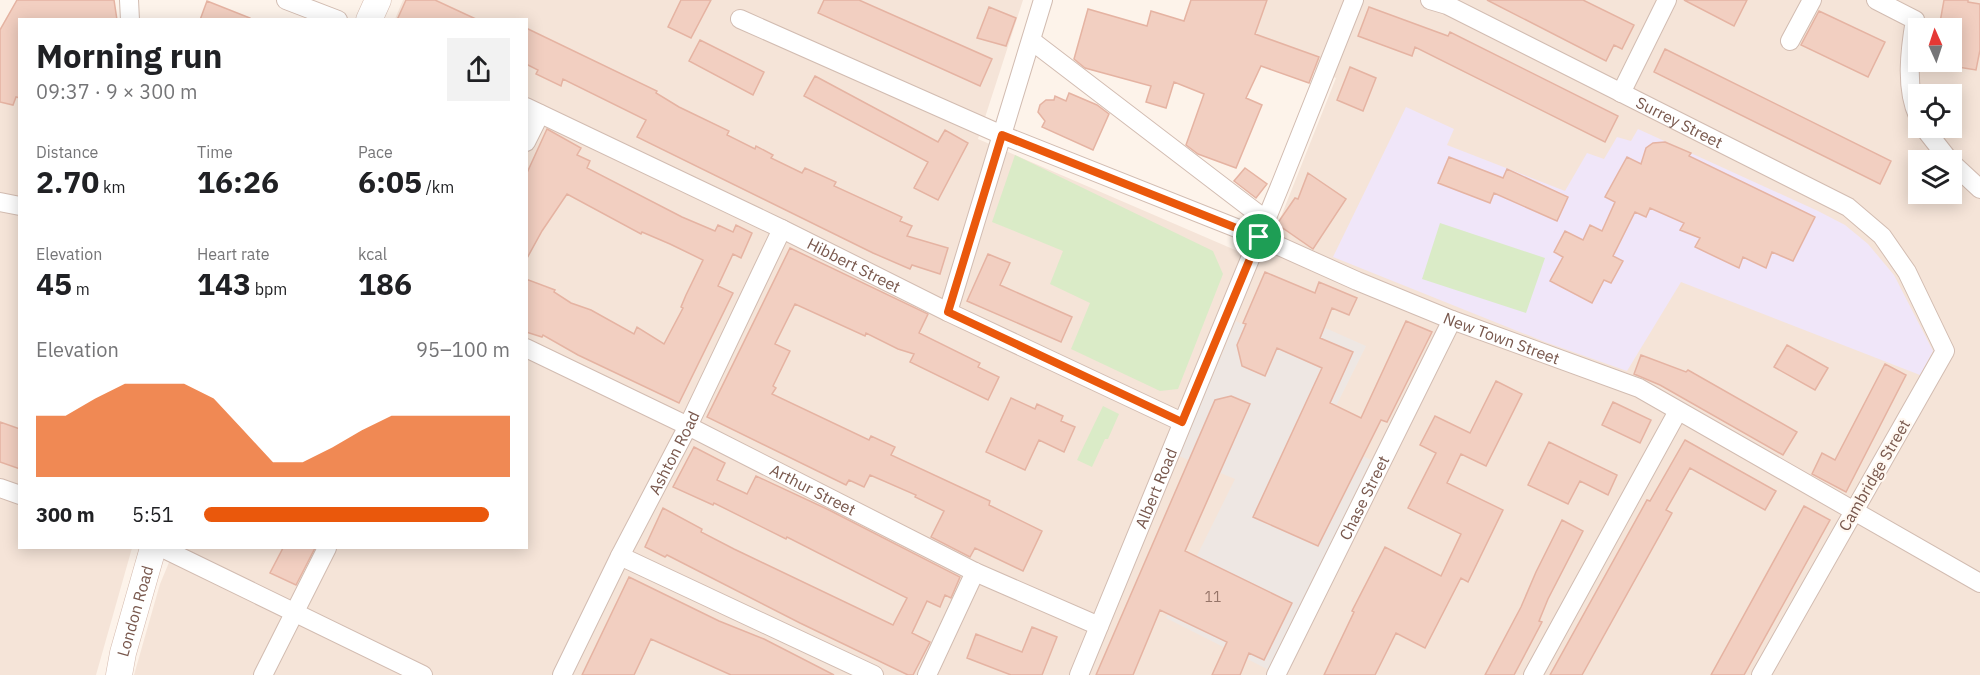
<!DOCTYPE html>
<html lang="en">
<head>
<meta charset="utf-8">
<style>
	:root { --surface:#fff; --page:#f2f2f2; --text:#202124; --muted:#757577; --accent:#ea580c }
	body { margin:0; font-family:"IBM Plex Sans",sans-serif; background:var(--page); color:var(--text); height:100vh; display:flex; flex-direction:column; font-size:22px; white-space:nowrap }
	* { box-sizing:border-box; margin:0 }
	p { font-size:20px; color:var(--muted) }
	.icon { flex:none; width:33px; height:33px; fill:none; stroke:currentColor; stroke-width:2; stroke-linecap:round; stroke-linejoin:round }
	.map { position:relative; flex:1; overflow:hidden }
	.panel { position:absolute; left:18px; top:18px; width:510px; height:531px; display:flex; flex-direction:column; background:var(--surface); border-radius:0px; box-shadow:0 3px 15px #0003 }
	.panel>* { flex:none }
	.needle { width:39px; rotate:357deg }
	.buttons { position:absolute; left:1908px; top:18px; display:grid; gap:12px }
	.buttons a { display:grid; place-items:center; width:54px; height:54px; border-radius:0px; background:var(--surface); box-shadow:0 3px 15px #0003; font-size:30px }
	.pin { position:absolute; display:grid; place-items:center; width:51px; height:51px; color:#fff; margin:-26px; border:3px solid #fff; border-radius:50%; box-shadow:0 2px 6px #0007 }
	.round { display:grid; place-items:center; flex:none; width:63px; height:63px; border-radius:0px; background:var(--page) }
	.overview { display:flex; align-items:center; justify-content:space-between; height:102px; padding:0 18px }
	h1 { font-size:33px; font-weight:800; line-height:45px }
	.stats { display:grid; grid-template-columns:repeat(3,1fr); gap:9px; height:102px; padding:6px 18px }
	.stats div { display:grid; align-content:center }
	.stats b { font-size:30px; font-weight:800 }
	.stats small { font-size:16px; font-weight:400 }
	.stats p { font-size:16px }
	.chart { height:168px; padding:12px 18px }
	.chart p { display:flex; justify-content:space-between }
	.chart svg { width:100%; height:108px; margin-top:6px; fill:var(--accent); opacity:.7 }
	ul { padding:0 18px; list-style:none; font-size:20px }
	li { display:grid; grid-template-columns:96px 72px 1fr; align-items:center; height:45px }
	li i { height:15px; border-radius:8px; background:var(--accent) }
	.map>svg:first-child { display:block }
</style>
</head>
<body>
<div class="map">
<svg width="1980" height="675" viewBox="0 0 1980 675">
	<rect width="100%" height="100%" fill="#fdf3ea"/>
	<!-- residential -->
	<path fill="#f5e4d8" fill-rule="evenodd" d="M17,0h97l3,19 -97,1v528h112l-36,127h-96v-647z
		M403,0h620l-45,139 285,123 73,-184 -109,-43 16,-35h737v675h-1846l26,-91 15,-36h351v-528l-131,-1zM1918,28h34v34h-34zM1918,94h34v34h-34zM1918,160h34v34h-34z"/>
	<!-- industrial -->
	<path fill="#eee7e3" d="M1296,315l70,31 -45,90 50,24 -102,210 -103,-52 69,-139 -56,-23 57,-135 48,23z"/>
	<!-- education -->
	<path fill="#f0e6f9" d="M1406,107l48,22 -7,16 118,46 22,-38 17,6 13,-22 14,4 7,-12 180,82 27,14 23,19 26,31 39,76 -13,24 -239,-93 -54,89 -82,-29 -212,-85z"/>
	<!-- green -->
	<path fill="#daebc7" d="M1015,155l198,96 10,23 -45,115 -18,2 -89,-42 19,-46 -40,-19 13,-33 -71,-29z
		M1440,223l105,35 -19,55 -104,-34z
		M1103,406l16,8 -11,25h-3l-13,28 -15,-7z"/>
	<!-- building -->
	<path fill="#f2cfc1" stroke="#e5b3a2" stroke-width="1.5" d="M17,0h97l3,20h-97v78l-4,-1 -3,8 -13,-3v-72z
		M406,0h29l43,20h-81z
		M681,0h30l-20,38 -23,-11z
		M824,0h35l133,59 -12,27 -162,-73z
		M1191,0h76l-12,34 64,23 -10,26 -48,-17 -15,32 16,7 -26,63 -38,-14 -12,-9 18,-51 -30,-12 -8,26 -20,-6 5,-16 -66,-18 -11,-9 14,-50 59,17 4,-15 33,10z
		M1487,0h96l51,25 -12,24 -8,-4 -8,16z
		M1684,0h63l-13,26z
		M1944,0h24v2l12,2v46l-4,20 -24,-4v-38h-13z
		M207,1l43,17v2h-50z
		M989,7l27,11 -10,28 -29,-8z
		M1369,7l79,29 2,-4 168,84 -13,26 -190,-95 -3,9 -54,-20z
		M1819,11l66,31 -17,35 -67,-32z
		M526,28l131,63 -1,2 23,14 50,24 -2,4 28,14 1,-3 17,9 -2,3 31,15 3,-5 31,14 -2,4 68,31 -2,4 12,5 -5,10 41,12 -8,26 -28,-9 -2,4 -37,-16 -236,-116 9,-17 -83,-41 -2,7 -25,-12 2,-4 -12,-6z
		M700,40l64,32 -11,23 -64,-34z
		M1665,49l226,112 -11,23 -226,-112z
		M1350,67l26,11 -13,33 -26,-11z
		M815,76l123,66 7,-12 23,13 -30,57 -24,-12 14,-26 -124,-66z
		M1069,93l28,12 12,9 -16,36 -51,-23 3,-6 -7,-9 2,-7 6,-5h8l1,-4 11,5z
		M547,129l34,19 -4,7 13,6 -3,7 95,49 33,14 3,-6 15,7 3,-7 16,8 -11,25 -8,-4 -15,32 15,7 -54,110 -101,-48 -35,-20 -1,2 -16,-5v-53l29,11 -1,2 17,11 20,7 43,24 3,-7 27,17 19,-36 -2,-1 5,-12 17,-35 -33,-16 -28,-12 -1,2 -74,-40 -25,37 -16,29v-85z
		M1665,142l26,11 -2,3 126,61 -22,44 -21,-9 -6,16 -23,-11 -4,11 -44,-21 5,-9 -20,-8 4,-7 -34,-15 -4,9 -11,-5 -22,44 10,5 -12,22 -7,-3 -12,23 -42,-22 13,-24 -9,-5 11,-21 18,9 7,-15 12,6 13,-29 -10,-5 22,-40 14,7 5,-16 7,-5z
		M1449,157l54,21 4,-9 61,28 -11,24 -63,-28 -4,10 -52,-20z
		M1245,168l22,16 -11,14 -22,-17z
		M1308,173l38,26 -33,50 -36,-25 18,-26 3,1z
		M790,248l138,66 -9,19 61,30 -2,4 21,10 -11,23 -78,-38 4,-8 -16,-5 -32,-16 -1,3 -70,-32 -20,40 15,7 -17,35 3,2 -4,6 97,46 2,-4 24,11 -4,8 99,46 -1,4 53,26 -19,40 -48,-23 -5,9 -39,-20 13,-26 -29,-14 1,-2 -46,-20 -6,12 -15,-7 -3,5 -139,-68z
		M988,254l22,9 -10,22 72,32 -11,25 -94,-41z
		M1265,272l50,21 4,-11 38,16 -8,17 -17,-7 -12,30 33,14 -23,51 31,15 45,-97 26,11 -45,90 -6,-2 -63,126 -65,-29 69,-149 -45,-20 -12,28 -23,-10 -5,-21 9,-21 -3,-1z
		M1787,345l41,23 -13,22 -41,-23z
		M1641,355l45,17 2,-2 109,62 -14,23 -123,-70 -26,-11z
		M1885,364l21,11 -60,117 -34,-18 10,-21 13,7z
		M1496,381l26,13 -36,72 -25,-12 -14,29 56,27 -35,72 -7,-4 -36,70 -29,-15 -21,42h-51l30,-63 -2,-1 33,-64 56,29 20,-42 -53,-26 28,-55 -16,-8 15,-29 35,17z
		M1231,396l19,8 -65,147 107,52 -28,57 -15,-7 -9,22h-28l15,-33 -67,-32 -27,65h-37l119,-275z
		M1011,398l24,11 2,-5 26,12 -2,5 14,6 -11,25 -25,-12 -14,30 -39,-18z
		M1613,402l38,18 -11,23 -38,-18z
		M0,422l20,7v40l-20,-7z
		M1685,440l91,51 -11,19 -75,-42 -24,42 6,3 -90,162h-32l97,-175 3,1z
		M1549,442l68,33 -9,20 -28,-14 -12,23 -40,-19z
		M694,447l31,16 -8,17 30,14 9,-18 73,34 131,67 -9,21 -6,-3 -5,12 -13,-6 -15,32 18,9 -17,33h-5l-108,-52 -133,-68 -2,2 -20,-10 18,-39 39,21 -1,3 33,17 159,76 14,-27 -120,-61 -1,2 -72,-36 -1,2 -40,-18z
		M1804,506l26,14 -86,155h-33z
		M1562,520l21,11 -35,68 -9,22 3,1 -28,53h-29l36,-68 15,-35z
		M283,548h32l-19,37 -26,-12z
		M629,577l90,44 45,18 70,36h-103l-80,-36 -17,36h-52z
		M1032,627l25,10 -15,38h-31l-44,-17 9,-24 46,18z"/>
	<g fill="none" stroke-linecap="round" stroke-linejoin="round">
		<!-- street casing -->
		<g stroke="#d2bcb1" stroke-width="20">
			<g id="street">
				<path d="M129,0l1,20"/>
				<path d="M286,0l52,20"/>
				<path id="s1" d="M1430,0l17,5 401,202 34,29 25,36 38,79 -184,324"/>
				<path d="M1876,0l39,20c-5,29 -10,68 3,96"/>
				<path id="s2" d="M740,19l262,116 257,102 98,44 95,39 187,68 341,195"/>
				<path d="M1032,41l234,179"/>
				<path d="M1790,41l22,-41"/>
				<path d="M1621,93l46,-93"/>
				<path id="s3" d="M526,107l256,122 166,83 234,110"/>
				<path d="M1924,128l25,32"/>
				<path d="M526,142l14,-28"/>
				<path d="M1952,163l28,26"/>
				<path d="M0,202l20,4"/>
				<path d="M948,312l95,-312"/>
				<path id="s4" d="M526,348l162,78 287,146 124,54"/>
				<path d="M0,488l20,7"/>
				<path d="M162,548l261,127"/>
				<path d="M620,556l254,119"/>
				<path d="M263,675l64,-127"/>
				<path id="s5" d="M562,675l58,-119 68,-130 94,-197"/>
				<path d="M927,675l48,-103"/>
				<path id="s6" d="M1079,675l203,-494 72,-181"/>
				<path id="s7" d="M1276,675l176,-355"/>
				<path d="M1533,675l145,-264"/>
			</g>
		</g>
		<!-- secondary casing -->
		<g stroke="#d5bbaf" stroke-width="27">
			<g id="secondary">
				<path d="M369,20l9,-20"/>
				<path id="s8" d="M119,675l4,-22 30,-105"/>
			</g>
		</g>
		<!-- street -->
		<use href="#street" stroke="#fff" stroke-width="18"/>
		<!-- secondary -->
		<use href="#secondary" stroke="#fff" stroke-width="26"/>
	</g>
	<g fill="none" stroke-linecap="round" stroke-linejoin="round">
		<!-- route casing -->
		<g stroke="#fff" stroke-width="12">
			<path id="route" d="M1002,135l257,102 -77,185 -234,-110z"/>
		</g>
		<!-- route -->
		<use href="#route" stroke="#ea580c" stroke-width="8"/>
	</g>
	<g text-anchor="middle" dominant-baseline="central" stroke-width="4.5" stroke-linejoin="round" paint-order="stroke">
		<!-- number labels -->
		<g font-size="14" fill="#967569">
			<text x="1213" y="597">11</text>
		</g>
		<!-- street labels -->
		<g font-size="16" fill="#78574c" stroke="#fff8f1">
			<text stroke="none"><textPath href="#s1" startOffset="278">Surrey Street</textPath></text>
			<text stroke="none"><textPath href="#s3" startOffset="364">Hibbert Street</textPath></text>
			<text stroke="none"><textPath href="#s2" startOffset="826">New Town Street</textPath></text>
			<text stroke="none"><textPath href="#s5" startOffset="249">Ashton Road</textPath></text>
			<text transform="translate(1874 475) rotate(-60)">Cambridge Street</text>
			<text stroke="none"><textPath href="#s6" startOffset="202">Albert Road</textPath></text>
			<text stroke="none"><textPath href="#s4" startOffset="320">Arthur Street</textPath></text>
			<text stroke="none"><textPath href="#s7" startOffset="198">Chase Street</textPath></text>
			<text stroke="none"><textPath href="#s8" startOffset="66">London Road</textPath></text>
		</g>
	</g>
</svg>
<div class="buttons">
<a><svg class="needle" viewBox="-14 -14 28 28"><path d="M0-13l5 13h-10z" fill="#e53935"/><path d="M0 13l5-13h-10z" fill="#757577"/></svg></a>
<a><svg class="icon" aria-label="locate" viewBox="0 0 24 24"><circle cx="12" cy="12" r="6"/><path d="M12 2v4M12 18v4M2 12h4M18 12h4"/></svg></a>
<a><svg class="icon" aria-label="layers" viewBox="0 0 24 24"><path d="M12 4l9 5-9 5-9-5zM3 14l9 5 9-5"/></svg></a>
</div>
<div class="pin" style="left:1259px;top:237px;background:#1e9e55"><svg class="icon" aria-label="arrive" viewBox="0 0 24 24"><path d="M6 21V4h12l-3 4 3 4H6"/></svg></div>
<section class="panel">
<div class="overview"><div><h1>Morning run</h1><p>09:37 · 9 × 300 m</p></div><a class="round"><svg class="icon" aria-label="share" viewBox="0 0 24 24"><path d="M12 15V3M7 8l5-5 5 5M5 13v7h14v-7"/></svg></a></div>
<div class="stats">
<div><p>Distance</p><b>2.70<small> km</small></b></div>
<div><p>Time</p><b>16:26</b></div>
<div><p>Pace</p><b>6:05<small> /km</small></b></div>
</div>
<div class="stats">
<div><p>Elevation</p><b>45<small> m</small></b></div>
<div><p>Heart rate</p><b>143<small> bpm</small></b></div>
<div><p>kcal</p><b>186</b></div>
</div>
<div class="chart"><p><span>Elevation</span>95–100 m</p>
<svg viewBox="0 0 160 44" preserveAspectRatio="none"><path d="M0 44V19L10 19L20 12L30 6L40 6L50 6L60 12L70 25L80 38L90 38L100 32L110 25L120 19L130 19L140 19L150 19L160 19V44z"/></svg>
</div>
<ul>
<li><b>300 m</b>5:51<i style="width:93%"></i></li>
</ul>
</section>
</div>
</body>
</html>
